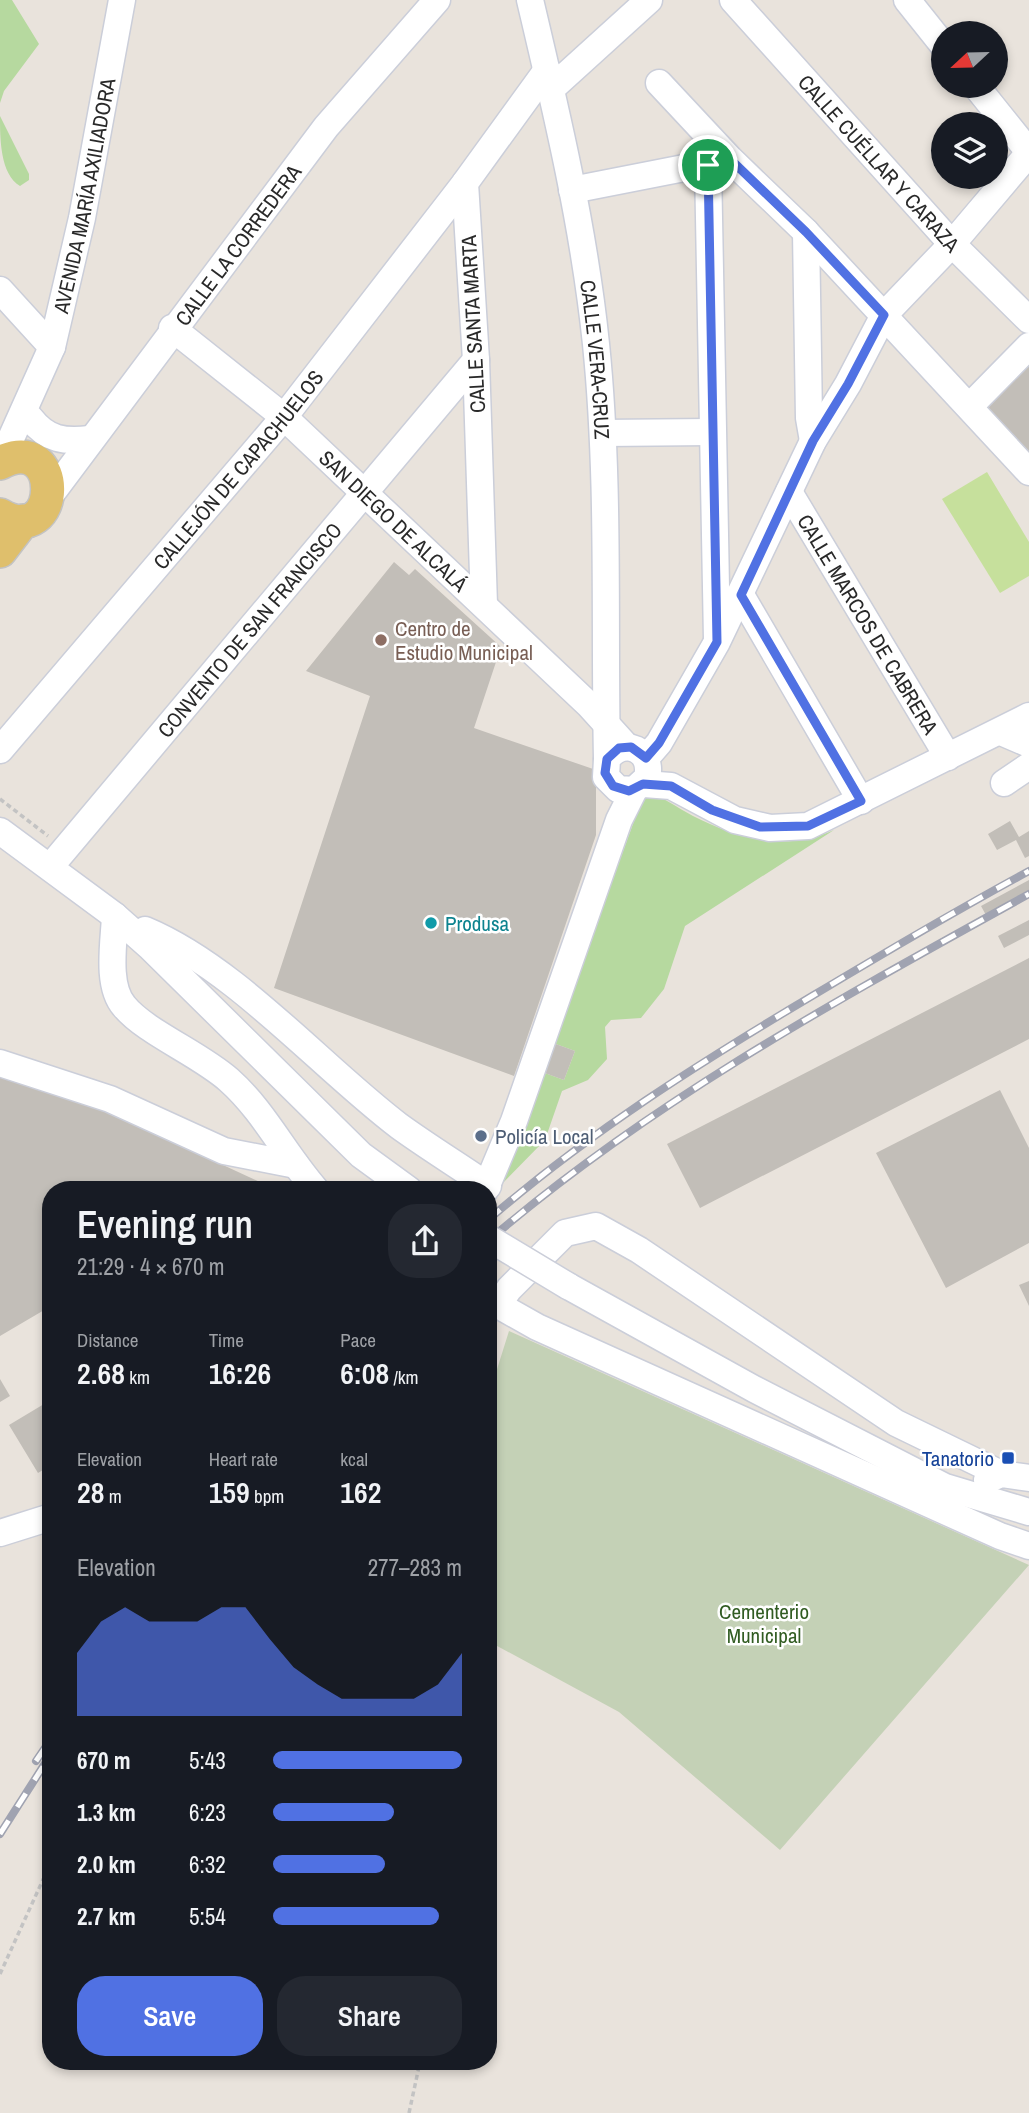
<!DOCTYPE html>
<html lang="en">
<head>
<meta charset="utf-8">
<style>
	:root { --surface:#171b24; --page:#242831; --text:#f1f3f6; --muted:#9ea1a6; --accent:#5071e3 }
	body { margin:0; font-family:"Archivo Narrow",sans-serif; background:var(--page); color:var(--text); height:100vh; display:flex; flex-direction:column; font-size:26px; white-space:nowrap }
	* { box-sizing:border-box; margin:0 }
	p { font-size:23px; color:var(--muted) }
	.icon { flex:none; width:38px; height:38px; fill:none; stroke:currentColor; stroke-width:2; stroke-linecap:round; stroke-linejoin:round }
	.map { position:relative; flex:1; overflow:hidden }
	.details { position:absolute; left:42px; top:1181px; width:455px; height:889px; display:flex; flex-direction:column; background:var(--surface); border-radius:28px; box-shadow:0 4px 10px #0003 }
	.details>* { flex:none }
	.needle { width:46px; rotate:248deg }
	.controls { position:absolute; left:931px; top:21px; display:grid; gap:14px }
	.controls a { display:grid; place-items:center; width:77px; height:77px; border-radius:50%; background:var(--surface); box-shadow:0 4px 10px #0003; font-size:35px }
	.pin { position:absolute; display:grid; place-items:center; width:60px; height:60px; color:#fff; margin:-30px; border:4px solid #fff; border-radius:50%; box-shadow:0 2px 7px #0007 }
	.round { display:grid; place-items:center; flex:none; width:74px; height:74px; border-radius:28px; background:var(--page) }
	.headline { display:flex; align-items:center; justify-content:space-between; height:119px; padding:0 35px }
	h1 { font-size:38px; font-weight:600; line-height:52px }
	.metrics { display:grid; grid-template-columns:repeat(3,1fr); gap:10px; height:119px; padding:7px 35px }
	.metrics div { display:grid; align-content:center }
	.metrics b { font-size:30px; font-weight:600 }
	.metrics small { font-size:19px; font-weight:400 }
	.metrics p { font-size:19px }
	.chart { height:196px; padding:14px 35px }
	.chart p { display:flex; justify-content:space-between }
	.chart svg { width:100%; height:126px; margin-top:7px; fill:var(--accent); opacity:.7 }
	.action { display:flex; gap:14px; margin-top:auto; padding:14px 35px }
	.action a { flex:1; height:80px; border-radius:28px; background:var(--accent); color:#fff; font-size:28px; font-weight:600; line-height:80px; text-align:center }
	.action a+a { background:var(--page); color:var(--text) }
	ul { padding:0 35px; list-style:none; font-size:23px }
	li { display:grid; grid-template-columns:112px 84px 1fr; align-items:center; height:52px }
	li i { height:18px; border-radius:9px; background:var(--accent) }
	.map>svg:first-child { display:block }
</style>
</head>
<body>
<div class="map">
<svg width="1029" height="2113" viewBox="0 0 1029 2113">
	<rect width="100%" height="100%" fill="#e9e3dc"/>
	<!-- green -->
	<path fill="#b6d99f" d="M0,0h12l27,44 -35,47 -4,12z
		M0,116l29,58v6l-9,6c-20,-12 -20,-48 -20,-70z
		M645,791c19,6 31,16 48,25 46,23 93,36 141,14l-149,96 -21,63 -23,29 -30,2 -6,7 2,32 -19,21 -26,11 -17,49 -47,48 44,-116 22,8 11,-29 -22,-8z"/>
	<!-- cemetery -->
	<path fill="#c4d1b6" d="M509,1331l520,234 -249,285 -161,-138 -131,-71v-243z"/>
	<!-- pitch -->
	<path fill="#c6e09c" d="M987,472l42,70v34l-29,17 -58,-94z"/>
	<!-- building -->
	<path fill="#c2beb8" d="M1029,360v95l-41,-43 2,-14z
		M394,562l15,13 6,-6 86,78 -27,81 122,42v65l-82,241 -240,-88 96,-292 -64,-25z
		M1010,821l9,16 10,-6v25l-4,2 -9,-18 -19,10 -9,-16z
		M1029,880v14l-42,23 -6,-11z
		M1029,920v15l-25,13 -6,-12z
		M1029,958v81l-329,169 -33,-64z
		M553,1043l22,8 -11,29 -22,-8z
		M0,1071l102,31 15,14 143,66 -13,8h-196v116l-51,30z
		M1000,1090l29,58v95l-83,45 -70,-135z
		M1029,1281v25l-10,-21z
		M0,1379l10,17 -10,6z
		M44,1404l7,11v50l-13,8 -29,-48z"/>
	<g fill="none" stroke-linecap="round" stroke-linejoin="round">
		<!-- minor casing -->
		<g stroke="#cbced9" stroke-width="29">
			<g id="minor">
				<path id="s1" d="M530,0c27,114 54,228 66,344 14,138 8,277 11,415"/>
				<path id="s2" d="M733,0l219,244 77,76"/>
				<path d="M907,0l36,45"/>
				<path d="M659,83l71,76 76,73 223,240"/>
				<path d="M976,86l53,66"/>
				<path d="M552,88l97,-88"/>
				<path d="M708,165l9,475"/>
				<path d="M572,190l153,-30"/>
				<path d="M806,232l3,186 4,23"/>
				<path d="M0,290l52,57"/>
				<path id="s3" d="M172,328l112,89 305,288 38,42"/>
				<path d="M970,406l59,-60"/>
				<path d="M31,419c16,21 34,23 59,20"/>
				<path d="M603,433l108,-1"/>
				<path id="s4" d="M0,463l52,-116 30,-129 40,-218"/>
				<path id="s5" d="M789,492l159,265"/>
				<path id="s6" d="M49,497l277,-370 111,-127"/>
				<path d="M741,595l120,206"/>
				<path d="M484,605l-8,-245 -11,-177 82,-113"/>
				<path d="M1001,732l28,12"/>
				<path id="s7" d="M0,750l284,-333 181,-234"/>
				<path d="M646,758l13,-15 58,-101 96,-201 35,-57 36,-69 68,-71 77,-91"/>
				<path d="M1004,783l25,-17"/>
				<path d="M644,784l27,2 64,34 35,8 38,-2 221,-110"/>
				<path d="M0,831l115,85 35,31 211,208 48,35"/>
				<path id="s8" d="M50,867l426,-507"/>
				<path d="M115,916c-1,26 -9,69 9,90 21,26 76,48 105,74 35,31 56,75 87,110"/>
				<path d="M145,930c91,38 175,136 254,196 29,21 60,40 89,60"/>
				<path d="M0,1063l110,36 114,52 72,14"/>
				<path d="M485,1190l29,-69 105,-301 15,-30 13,-12c7,-28 -23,-42 -40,-19l-1,18 12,12 16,1"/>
				<path d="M568,1286l186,103 191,98 84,25"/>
				<path d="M1001,1474l-105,-51 -257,-173 -43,-24 -31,7 -56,56 -11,16 39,22 463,209 29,10"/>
				<path d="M987,1480l14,-6 28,4"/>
				<path d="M0,1533l51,-16"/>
			</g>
		</g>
		<!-- major casing -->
		<g stroke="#c3c3c3" stroke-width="36">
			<path id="major" d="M0,463c65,-34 62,88 0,52
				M0,551l23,-30"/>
		</g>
		<!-- path -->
		<path stroke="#c3c3c3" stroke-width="3.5" stroke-dasharray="5 3.5" stroke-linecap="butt" d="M0,799l48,37
			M488,1357l6,-30
			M0,1974l51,-112
			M409,2113l11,-51"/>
		<!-- minor -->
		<use href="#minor" stroke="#fff" stroke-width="26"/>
		<!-- major -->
		<use href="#major" stroke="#dfbf6c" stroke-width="33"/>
		<!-- rail casing -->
		<g stroke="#a0a3b1" stroke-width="8">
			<path id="rail" d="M488,1220c99,-86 211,-157 324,-224 72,-43 143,-85 217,-125
				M488,1241c164,-141 353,-243 541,-347
				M36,1761l15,-22
				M0,1834l51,-80"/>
		</g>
		<!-- rail -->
		<use href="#rail" stroke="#fff" stroke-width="5" stroke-dasharray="16" stroke-linecap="butt"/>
		<!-- minor-bridge casing -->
		<g stroke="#cbced9" stroke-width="29" stroke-linecap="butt">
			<path id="minor-bridge" d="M488,1238l80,48"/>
		</g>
		<!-- minor-bridge -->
		<use href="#minor-bridge" stroke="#fff" stroke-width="26"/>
	</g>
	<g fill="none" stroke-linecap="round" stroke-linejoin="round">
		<!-- route casing -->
		<g stroke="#fff" stroke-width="14">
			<path id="route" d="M730,159l76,73 78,83 -36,69 -35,57 -72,154 120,206 -53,25 -48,1 -48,-17 -41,-24 -28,-2 -14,7 -16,-5 -8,-13 2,-14 12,-11 12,-1 15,11 13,-15 58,-101 -9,-477z"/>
		</g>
		<!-- route -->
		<use href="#route" stroke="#5071e3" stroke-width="9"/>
	</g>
	<!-- markers -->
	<circle fill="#8d6e63" stroke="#fff" stroke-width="2.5" cx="381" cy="640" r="7"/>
	<circle fill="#0f9aa8" stroke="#fff" stroke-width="2.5" cx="431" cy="923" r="7"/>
	<circle fill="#5c6f8a" stroke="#fff" stroke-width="2.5" cx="481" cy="1136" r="7"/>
	<rect fill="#1a4fb4" stroke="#fff" stroke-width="2.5" x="1001" y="1451" width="14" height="14" rx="3.5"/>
	<g text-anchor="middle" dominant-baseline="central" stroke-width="5" stroke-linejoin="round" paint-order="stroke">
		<!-- street labels -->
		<g font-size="21" fill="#292929" stroke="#fff">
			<text stroke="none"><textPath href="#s2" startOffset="219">CALLE CUÉLLAR Y CARAZA</textPath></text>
			<text stroke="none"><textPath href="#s4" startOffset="282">AVENIDA MARÍA AXILIADORA</textPath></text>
			<text stroke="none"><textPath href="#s6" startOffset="315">CALLE LA CORREDERA</textPath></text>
			<text transform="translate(473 324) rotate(-93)">CALLE SANTA MARTA</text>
			<text stroke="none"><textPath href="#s1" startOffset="366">CALLE VERA-CRUZ</textPath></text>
			<text stroke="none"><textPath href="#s7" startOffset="368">CALLEJÓN DE CAPACHUELOS</textPath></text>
			<text stroke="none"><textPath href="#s3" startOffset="294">SAN DIEGO DE ALCALÁ</textPath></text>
			<text stroke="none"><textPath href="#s5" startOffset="154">CALLE MARCOS DE CABRERA</textPath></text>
			<text stroke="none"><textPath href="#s8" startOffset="310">CONVENTO DE SAN FRANCISCO</textPath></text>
		</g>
		<!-- education labels -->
		<g font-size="21" fill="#785e54" stroke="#fff" text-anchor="start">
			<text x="395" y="628">Centro de<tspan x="395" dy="24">Estudio Municipal</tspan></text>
		</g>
		<!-- culture labels -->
		<g font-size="21" fill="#0d838f" stroke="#fff" text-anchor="start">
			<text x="445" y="923">Produsa</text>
		</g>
		<!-- service labels -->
		<g font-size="21" fill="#4e5e75" stroke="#fff" text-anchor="start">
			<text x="495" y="1136">Policía Local</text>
		</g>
		<!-- transit labels -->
		<g font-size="21" fill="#164399" stroke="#fff" text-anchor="end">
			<text x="994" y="1458">Tanatorio</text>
		</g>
		<!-- park labels -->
		<g font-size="21" fill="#315c22" stroke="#fff">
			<text x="764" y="1611">Cementerio<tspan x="764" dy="24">Municipal</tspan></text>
		</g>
	</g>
</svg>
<div class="controls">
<a><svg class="needle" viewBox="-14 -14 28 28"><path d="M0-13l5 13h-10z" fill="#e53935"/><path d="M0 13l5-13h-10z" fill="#9ea1a6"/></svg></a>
<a><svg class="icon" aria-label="layers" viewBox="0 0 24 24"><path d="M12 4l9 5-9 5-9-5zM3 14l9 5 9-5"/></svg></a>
</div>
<div class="pin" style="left:708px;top:165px;background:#1e9e55"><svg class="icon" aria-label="arrive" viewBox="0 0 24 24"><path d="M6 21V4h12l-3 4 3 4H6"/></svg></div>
<section class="details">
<div class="headline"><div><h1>Evening run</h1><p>21:29 · 4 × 670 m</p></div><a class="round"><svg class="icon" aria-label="share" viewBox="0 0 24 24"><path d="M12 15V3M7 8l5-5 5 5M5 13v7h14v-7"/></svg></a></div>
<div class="metrics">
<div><p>Distance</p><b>2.68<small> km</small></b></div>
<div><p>Time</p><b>16:26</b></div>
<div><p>Pace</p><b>6:08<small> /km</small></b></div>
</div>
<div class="metrics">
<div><p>Elevation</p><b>28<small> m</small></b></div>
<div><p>Heart rate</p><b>159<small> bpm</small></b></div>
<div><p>kcal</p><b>162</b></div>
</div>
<div class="chart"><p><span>Elevation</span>277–283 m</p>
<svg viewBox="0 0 160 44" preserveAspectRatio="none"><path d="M0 44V22L10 11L20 6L30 11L40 11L50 11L60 6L70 6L80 17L90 27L100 33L110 38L120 38L130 38L140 38L150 33L160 22V44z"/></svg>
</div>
<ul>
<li><b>670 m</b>5:43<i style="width:100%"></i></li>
<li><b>1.3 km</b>6:23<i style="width:64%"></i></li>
<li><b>2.0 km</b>6:32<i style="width:59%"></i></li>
<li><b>2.7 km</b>5:54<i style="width:88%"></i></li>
</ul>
<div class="action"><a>Save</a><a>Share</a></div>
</section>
</div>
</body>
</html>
